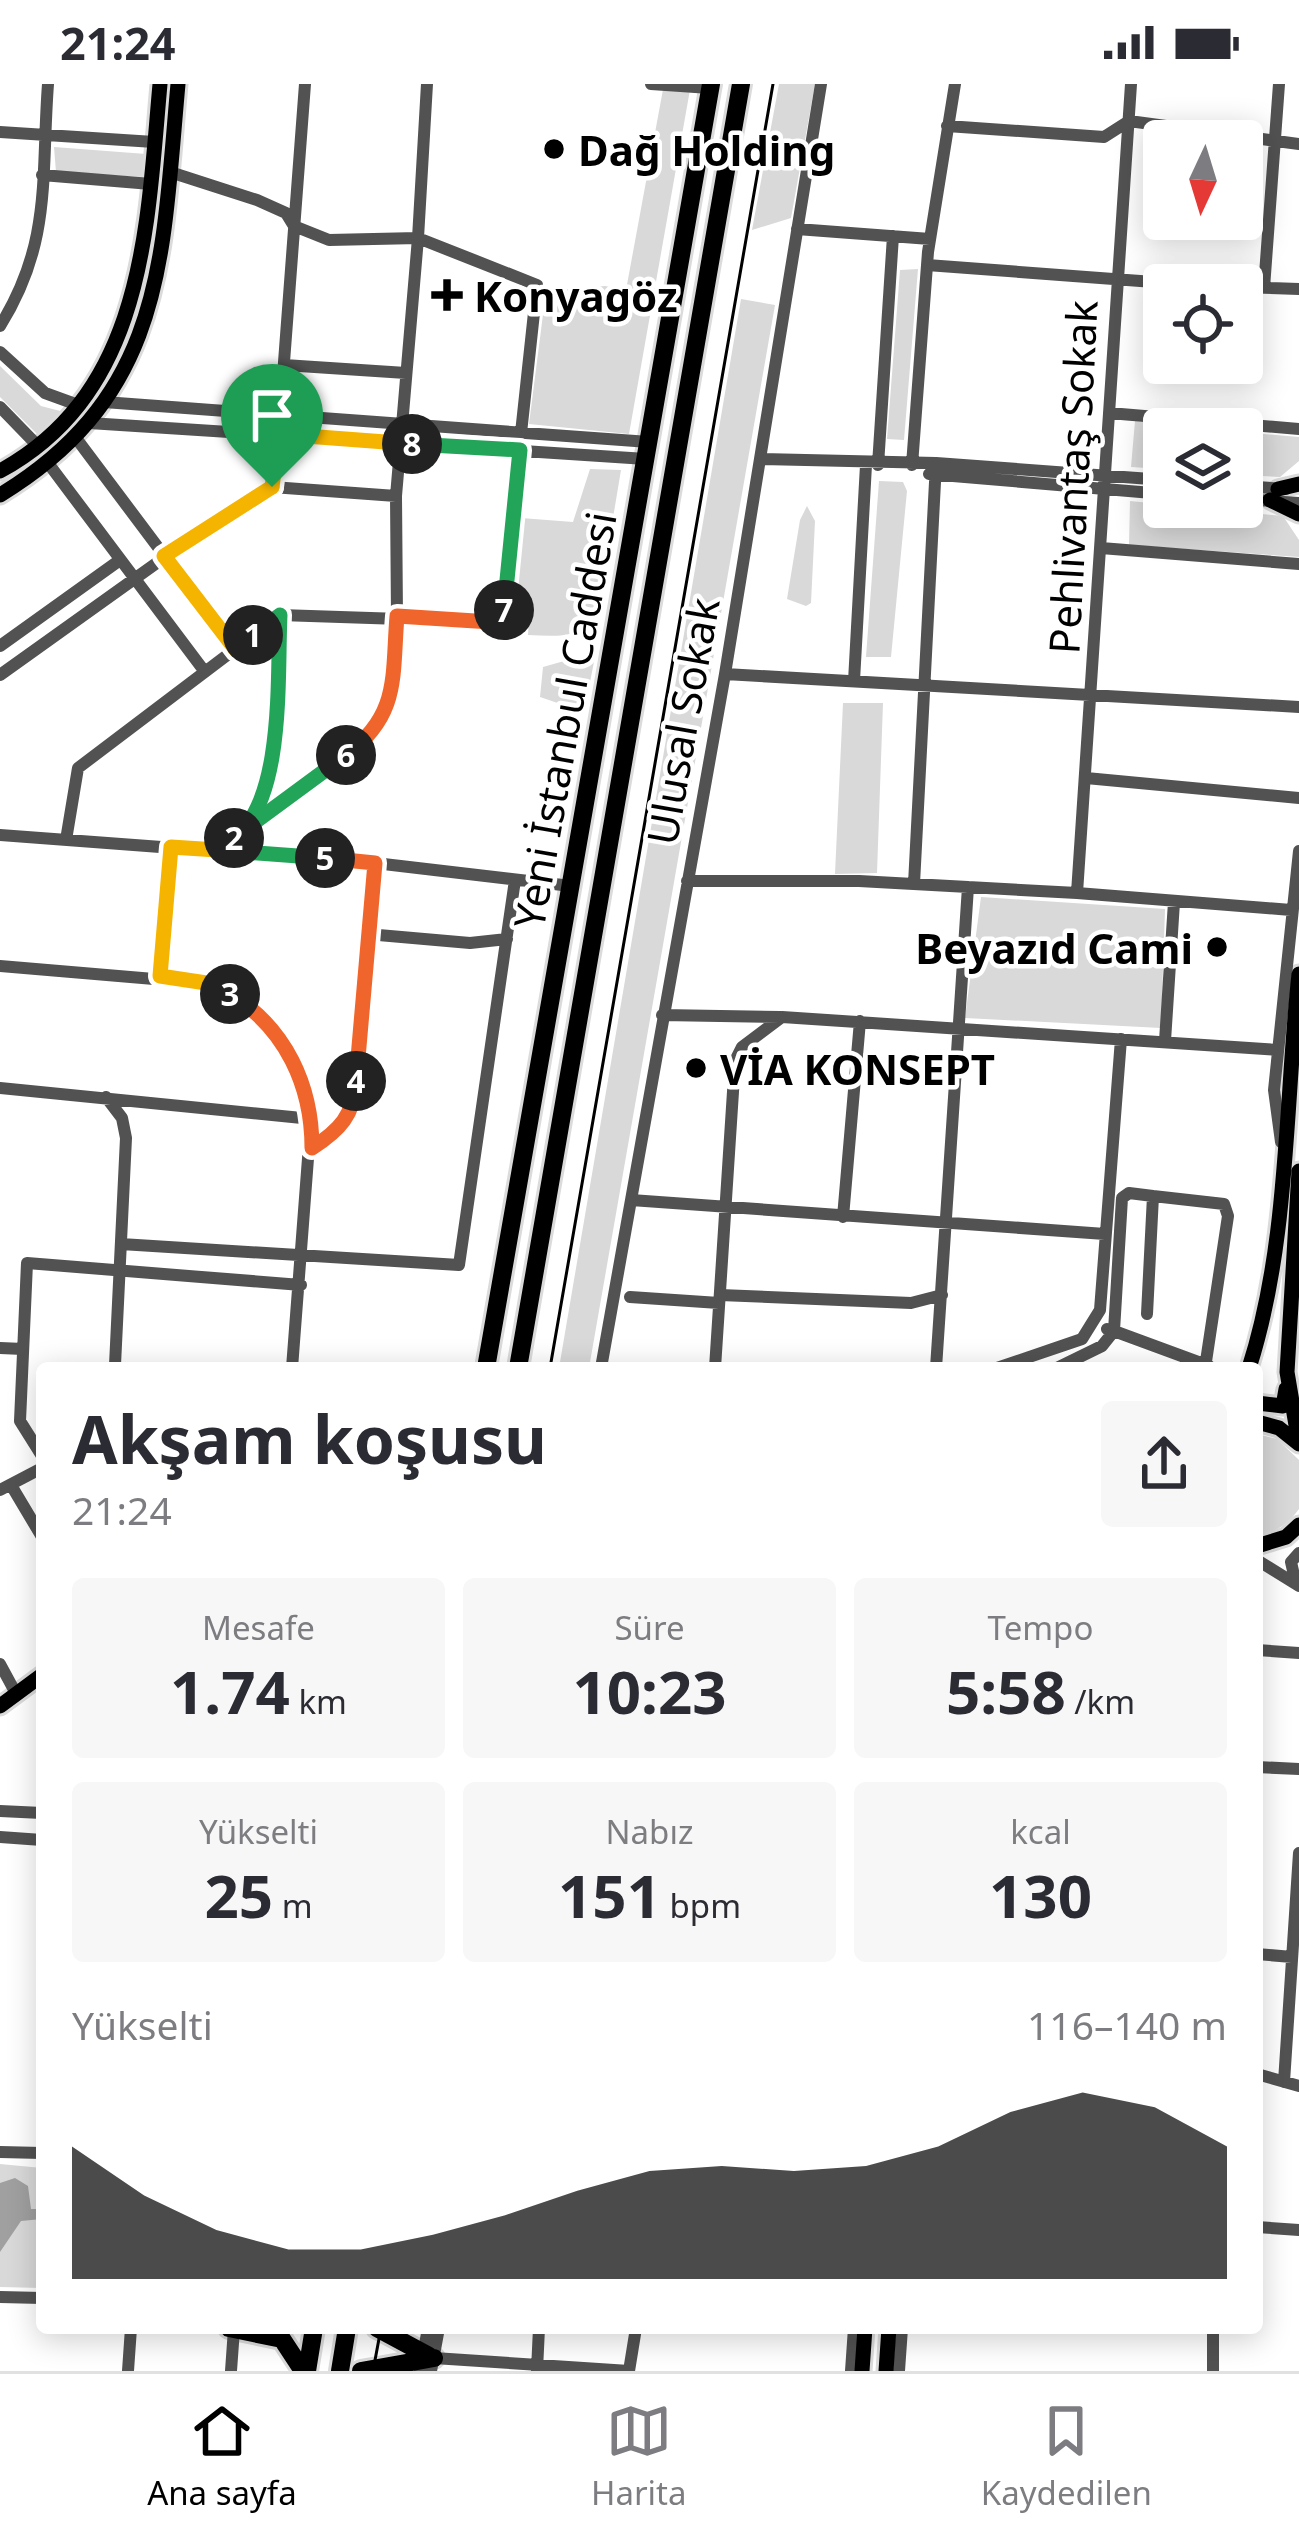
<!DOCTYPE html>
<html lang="tr">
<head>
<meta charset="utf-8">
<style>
	:root { --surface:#fff; --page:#f7f7f7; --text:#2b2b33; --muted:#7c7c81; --line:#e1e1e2; --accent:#000 }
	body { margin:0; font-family:"Noto Sans",sans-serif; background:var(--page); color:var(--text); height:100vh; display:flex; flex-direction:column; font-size:45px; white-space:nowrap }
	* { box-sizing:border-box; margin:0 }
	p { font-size:39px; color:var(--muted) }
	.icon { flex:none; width:66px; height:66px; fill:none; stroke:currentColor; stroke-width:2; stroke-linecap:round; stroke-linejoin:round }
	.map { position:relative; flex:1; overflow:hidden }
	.side { position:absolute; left:36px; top:1278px; width:1227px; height:972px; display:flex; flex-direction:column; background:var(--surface); border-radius:12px; box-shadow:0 6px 30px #0003 }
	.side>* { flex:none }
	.needle { width:78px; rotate:184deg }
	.fabs { position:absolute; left:1143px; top:36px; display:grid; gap:24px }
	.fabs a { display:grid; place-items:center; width:120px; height:120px; border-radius:12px; background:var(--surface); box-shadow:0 6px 30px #0003; font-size:60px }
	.pin { position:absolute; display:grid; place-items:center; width:102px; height:102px; color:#fff; margin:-123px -51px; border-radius:50% 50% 50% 0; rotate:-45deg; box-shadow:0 0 12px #0007 }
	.pin .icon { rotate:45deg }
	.km { position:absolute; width:60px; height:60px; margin:-30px; border-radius:50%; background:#222; color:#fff; font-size:33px; line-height:60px; text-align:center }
	.round { display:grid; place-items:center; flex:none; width:126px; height:126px; border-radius:12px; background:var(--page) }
	.headline { display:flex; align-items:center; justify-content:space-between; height:204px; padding:0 36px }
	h1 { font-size:66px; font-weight:700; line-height:90px }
	.metrics { display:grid; grid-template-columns:repeat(3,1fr); gap:18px; height:204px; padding:12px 36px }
	.metrics div { display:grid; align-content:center; border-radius:12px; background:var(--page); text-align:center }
	.metrics b { font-size:60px; font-weight:700 }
	.metrics small { font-size:33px; font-weight:400 }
	.metrics p { font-size:33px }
	.chart { height:336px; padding:24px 36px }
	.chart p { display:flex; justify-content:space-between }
	.chart svg { width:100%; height:216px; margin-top:12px; fill:var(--accent); opacity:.7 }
	.status { display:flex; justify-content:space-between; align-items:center; height:84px; padding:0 60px; background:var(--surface); direction:ltr }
	.status svg { height:33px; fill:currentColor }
	.menu { display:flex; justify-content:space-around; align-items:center; height:168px; border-top:3px solid var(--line); background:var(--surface); font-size:33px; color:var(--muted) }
	.menu a { display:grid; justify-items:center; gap:6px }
	.menu .on { color:var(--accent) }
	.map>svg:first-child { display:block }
</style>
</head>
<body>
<div class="status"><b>21:24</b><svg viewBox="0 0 49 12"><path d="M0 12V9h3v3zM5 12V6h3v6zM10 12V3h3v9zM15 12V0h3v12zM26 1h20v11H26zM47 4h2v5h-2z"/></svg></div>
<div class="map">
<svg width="1299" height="2287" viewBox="0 0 1299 2287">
	<rect width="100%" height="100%" fill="#fff"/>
	<!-- green -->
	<path fill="#d9d9d9" d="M664,0h27l-62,350 -100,-10 17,-133 59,-5 21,4z
		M779,0h36l-24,134 -39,12z
		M54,63l92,7 -3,23 -87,-5z
		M918,185l-14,171 -17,-1 13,-169z
		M741,215l34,6 -186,1063h-30z
		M0,282l41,40 23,6 -25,24 -39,-39z
		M1135,337l82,8h-53v40l-33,-2z
		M1242,348l57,5v24l-19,16 -38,-2z
		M590,385l31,1 -24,144c-16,26 -43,22 -69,21l1,-19 -17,-2 9,-96 52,4z
		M879,397l24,1 4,9 -16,166h-25z
		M1130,417l153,15 16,24v17l-170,-12z
		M807,422l8,15 -4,82 -5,3 -19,-7 13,-79z
		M596,568l-12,60 -44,-15 3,-30z
		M843,619h40l-6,170 -42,1z
		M981,813l184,12 -4,119 -196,-10z
		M1257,1350l20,5 22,21v49c-11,15 -23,24 -42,26z
		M0,2080l42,4v120l-42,-1z"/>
	<!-- water -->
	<path fill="#a0a0a0" d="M15,2094l13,8 3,23h11v10l-21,2 -21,31v-69z"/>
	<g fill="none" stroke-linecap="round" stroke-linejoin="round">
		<!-- major casing -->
		<g stroke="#dbdbdb" stroke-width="21">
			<path id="major" d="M0,387c145,-79 147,-243 160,-387
				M1278,405l21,-5
				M0,411c166,-101 162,-237 178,-411
				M1270,416l29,14
				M1249,1284c40,-124 36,-265 50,-394
				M1257,1319l26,3 3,-17
				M1257,1338l22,6 20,16
				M1299,1359l-12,-71 12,-201
				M1257,1462l29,-9 13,-12
				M0,1622l42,-31
				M862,2287l3,-43
				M886,2287l3,-43"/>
		</g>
		<!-- highway casing -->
		<g stroke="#dbdbdb" stroke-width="24">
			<path id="highway" d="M486,1284l225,-1284
				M518,1284l223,-1284
				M229,2244l53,11 21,32
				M377,2244l52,28
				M307,2287l7,-43
				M340,2287l7,-43
				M361,2287l73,-13"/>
		</g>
		<!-- minor -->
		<path stroke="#525252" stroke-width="12" d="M651,0l59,4
			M947,42l157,11 25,-16 170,23
			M0,48l154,10
			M170,88l87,28 29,13 8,13 35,14 89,-2 9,-154
			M42,91l109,9
			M797,145l133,10
			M927,181l267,20
			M1242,203l57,2
			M1264,204l15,-204
			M0,242c52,-83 41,-148 48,-242
			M0,268l45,41 33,12
			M284,281l122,8
			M104,318l545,40
			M0,323l36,37
			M1109,329l190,16
			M280,331l25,-331
			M89,339l557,36
			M76,354l159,212
			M761,375l175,4 228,17
			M48,379l157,209
			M878,381l15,-229
			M912,381l16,-213 27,-168
			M929,390l235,20
			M1242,402l44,3
			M272,403l7,-53
			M1242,415l57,4
			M1101,464l198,16
			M0,562l120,-86
			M725,590l574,33
			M0,591l249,-178 23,-10 124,9
			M854,597l12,-216
			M1086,694l213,20
			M254,737l20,-78 6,-128
			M0,751l375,28 196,23
			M66,756l12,-72 202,-153 211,7 16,-19 13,-153
			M216,767l152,-112 21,-32 8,-91 -1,-120 22,-258 119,47 -16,148
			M687,797h172l218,12 54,-809
			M914,800l22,-421
			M1077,809l214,17
			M367,850l103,9 37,-4
			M0,882l213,18 32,19 30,31 37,72 -20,262
			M160,893l11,-130
			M662,931l118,2
			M1165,957l9,-139
			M0,1004l312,31
			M106,1013l16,21 4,20 -11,227
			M1281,1058l-7,-52 25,-239
			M312,1065l24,-16 19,-32 20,-238
			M1153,1112l-24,-3 -7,5 -8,133 95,35
			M631,1116l474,34
			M843,1133l17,-196
			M121,1160l338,21 56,-385
			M720,1211l191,8 31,-8
			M630,1213l89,6
			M1147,1230l6,-118 71,8 4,12 -23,152
			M0,1264l23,1
			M114,1284h65
			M601,1284l124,-694 96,-590
			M715,1284l20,-307 7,-14 40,-30 496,33
			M936,1284l32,-481
			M997,1284l85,-29 18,-29 21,-271
			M1057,1284l45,-22 12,-15 -7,-2
			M42,1372l-22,-35 7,-158 274,22
			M11,1401l31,52
			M0,1406l42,-22
			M1257,1476l42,26
			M1296,1500l-5,-22 8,-9
			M1257,1566l42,3
			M0,1580l13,24
			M1257,1683l42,2
			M0,1727l42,2
			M0,1753l42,3
			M1257,1870l35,3
			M1257,1990l42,12
			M1284,1998l15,-229
			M0,2068l42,1
			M1257,2143l42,3
			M0,2213l42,1
			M1213,2244v43
			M434,2274l195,13
			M537,2286l2,-42
			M128,2287l3,-43
			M231,2287l3,-42
			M420,2287l8,-43
			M431,2287l8,-43
			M629,2287l7,-43
			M851,2287l3,-43
			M899,2287l3,-43"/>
		<!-- major -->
		<use href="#major" stroke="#000" stroke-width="15"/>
		<!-- highway -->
		<use href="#highway" stroke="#000" stroke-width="18"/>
		<!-- tram -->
		<path stroke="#000" stroke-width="3" d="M550,1284l223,-1284
			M373,2287l8,-43"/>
	</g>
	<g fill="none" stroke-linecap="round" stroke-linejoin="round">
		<!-- split-1 casing -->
		<g stroke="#fff" stroke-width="24">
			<path id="split-1" d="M253,551l-17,15 -72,-94 108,-69"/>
		</g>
		<!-- split-2 casing -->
		<g stroke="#fff" stroke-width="24">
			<path id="split-2" d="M234,754c51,-38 43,-162 46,-223l-27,20"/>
		</g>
		<!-- split-3 casing -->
		<g stroke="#fff" stroke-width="24">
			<path id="split-3" d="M230,910l-17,-10 -53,-8 11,-129 46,3 17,-12"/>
		</g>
		<!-- split-4 casing -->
		<g stroke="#fff" stroke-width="24">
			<path id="split-4" d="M230,910c56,34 82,92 82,154 28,-18 42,-33 44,-67"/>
		</g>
		<!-- split-5 casing -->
		<g stroke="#fff" stroke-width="24">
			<path id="split-5" d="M325,774l50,5 -19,218"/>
		</g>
		<!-- split-6 casing -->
		<g stroke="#fff" stroke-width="24">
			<path id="split-6" d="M325,774l-108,-8 129,-95"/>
		</g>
		<!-- split-7 casing -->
		<g stroke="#fff" stroke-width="24">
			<path id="split-7" d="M346,671c54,-40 46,-78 51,-139l94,6 13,-12"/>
		</g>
		<!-- split-8 casing -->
		<g stroke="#fff" stroke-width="24">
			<path id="split-8" d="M412,360l108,6 -16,160"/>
		</g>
		<!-- split-9 casing -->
		<g stroke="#fff" stroke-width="24">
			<path id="split-9" d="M272,403l7,-53 133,10"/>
		</g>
		<!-- split-1 -->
		<use href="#split-1" stroke="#f5b400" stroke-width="15"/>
		<!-- split-2 -->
		<use href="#split-2" stroke="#22a559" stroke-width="15"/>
		<!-- split-3 -->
		<use href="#split-3" stroke="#f5b400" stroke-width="15"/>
		<!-- split-4 -->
		<use href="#split-4" stroke="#f0652b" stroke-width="15"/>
		<!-- split-5 -->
		<use href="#split-5" stroke="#f0652b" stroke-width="15"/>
		<!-- split-6 -->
		<use href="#split-6" stroke="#22a559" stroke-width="15"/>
		<!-- split-7 -->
		<use href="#split-7" stroke="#f0652b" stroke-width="15"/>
		<!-- split-8 -->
		<use href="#split-8" stroke="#22a559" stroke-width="15"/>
		<!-- split-9 -->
		<use href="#split-9" stroke="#f5b400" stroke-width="15"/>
	</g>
	<!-- markers -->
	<g fill="#000" stroke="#fff" stroke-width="4.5">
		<circle cx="554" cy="65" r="12"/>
		<path d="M441 193h12v12h12v12h-12v12h-12v-12h-12v-12h12z"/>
		<circle cx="1217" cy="863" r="12"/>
		<circle cx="696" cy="984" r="12"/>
	</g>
	<g text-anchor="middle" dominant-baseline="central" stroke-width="9" stroke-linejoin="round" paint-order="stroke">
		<!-- poi labels -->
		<g font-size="42" font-weight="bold" fill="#000" stroke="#fff" text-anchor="start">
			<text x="578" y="65">Dağ Holding</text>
			<text x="474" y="211">Konyagöz</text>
			<text x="1193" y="863" text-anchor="end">Beyazıd Cami</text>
			<text x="720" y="984">VİA KONSEPT</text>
		</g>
		<!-- street labels -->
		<g font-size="42" fill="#000" stroke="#fff">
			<text transform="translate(1072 393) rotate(-87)">Pehlivantaş Sokak</text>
			<text transform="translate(564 636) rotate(-80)">Yeni İstanbul Caddesi</text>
			<text transform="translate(682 637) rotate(-80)">Ulusal Sokak</text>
		</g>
	</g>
</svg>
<div class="fabs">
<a><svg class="needle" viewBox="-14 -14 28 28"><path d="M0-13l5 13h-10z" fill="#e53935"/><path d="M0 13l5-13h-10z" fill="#7c7c81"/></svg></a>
<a><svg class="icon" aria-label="locate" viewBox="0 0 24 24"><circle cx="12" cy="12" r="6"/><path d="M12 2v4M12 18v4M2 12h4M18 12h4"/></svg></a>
<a><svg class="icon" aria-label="layers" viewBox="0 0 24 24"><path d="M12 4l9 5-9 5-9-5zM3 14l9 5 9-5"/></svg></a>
</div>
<div class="pin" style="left:272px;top:403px;background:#1e9e55"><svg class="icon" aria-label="arrive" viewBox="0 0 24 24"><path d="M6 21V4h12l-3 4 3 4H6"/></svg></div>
<b class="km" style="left:253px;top:551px">1</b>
<b class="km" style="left:234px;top:754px">2</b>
<b class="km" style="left:230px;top:910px">3</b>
<b class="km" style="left:356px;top:997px">4</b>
<b class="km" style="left:325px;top:774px">5</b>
<b class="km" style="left:346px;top:671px">6</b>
<b class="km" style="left:504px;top:526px">7</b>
<b class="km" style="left:412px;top:360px">8</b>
<section class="side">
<div class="headline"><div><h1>Akşam koşusu</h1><p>21:24</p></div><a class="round"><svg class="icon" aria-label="share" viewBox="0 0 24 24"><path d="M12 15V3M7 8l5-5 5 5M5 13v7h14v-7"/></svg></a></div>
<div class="metrics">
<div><p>Mesafe</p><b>1.74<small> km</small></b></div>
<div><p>Süre</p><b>10:23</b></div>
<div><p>Tempo</p><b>5:58<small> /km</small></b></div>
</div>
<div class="metrics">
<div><p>Yükselti</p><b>25<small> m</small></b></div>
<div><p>Nabız</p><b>151<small> bpm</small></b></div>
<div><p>kcal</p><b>130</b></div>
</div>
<div class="chart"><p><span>Yükselti</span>116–140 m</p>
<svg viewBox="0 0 160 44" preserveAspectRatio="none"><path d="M0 44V17L10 27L20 34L30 38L40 38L50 35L60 31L70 26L80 22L90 21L100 22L110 21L120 17L130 10L140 6L150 9L160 17V44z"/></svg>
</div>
</section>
</div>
<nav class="menu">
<a class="on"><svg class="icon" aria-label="home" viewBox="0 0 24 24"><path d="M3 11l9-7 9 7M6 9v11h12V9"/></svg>Ana sayfa</a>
<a><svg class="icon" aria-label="map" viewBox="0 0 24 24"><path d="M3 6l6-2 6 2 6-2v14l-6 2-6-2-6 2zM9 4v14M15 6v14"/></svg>Harita</a>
<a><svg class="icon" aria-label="saved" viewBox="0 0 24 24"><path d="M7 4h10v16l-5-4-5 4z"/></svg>Kaydedilen</a>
</nav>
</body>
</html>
